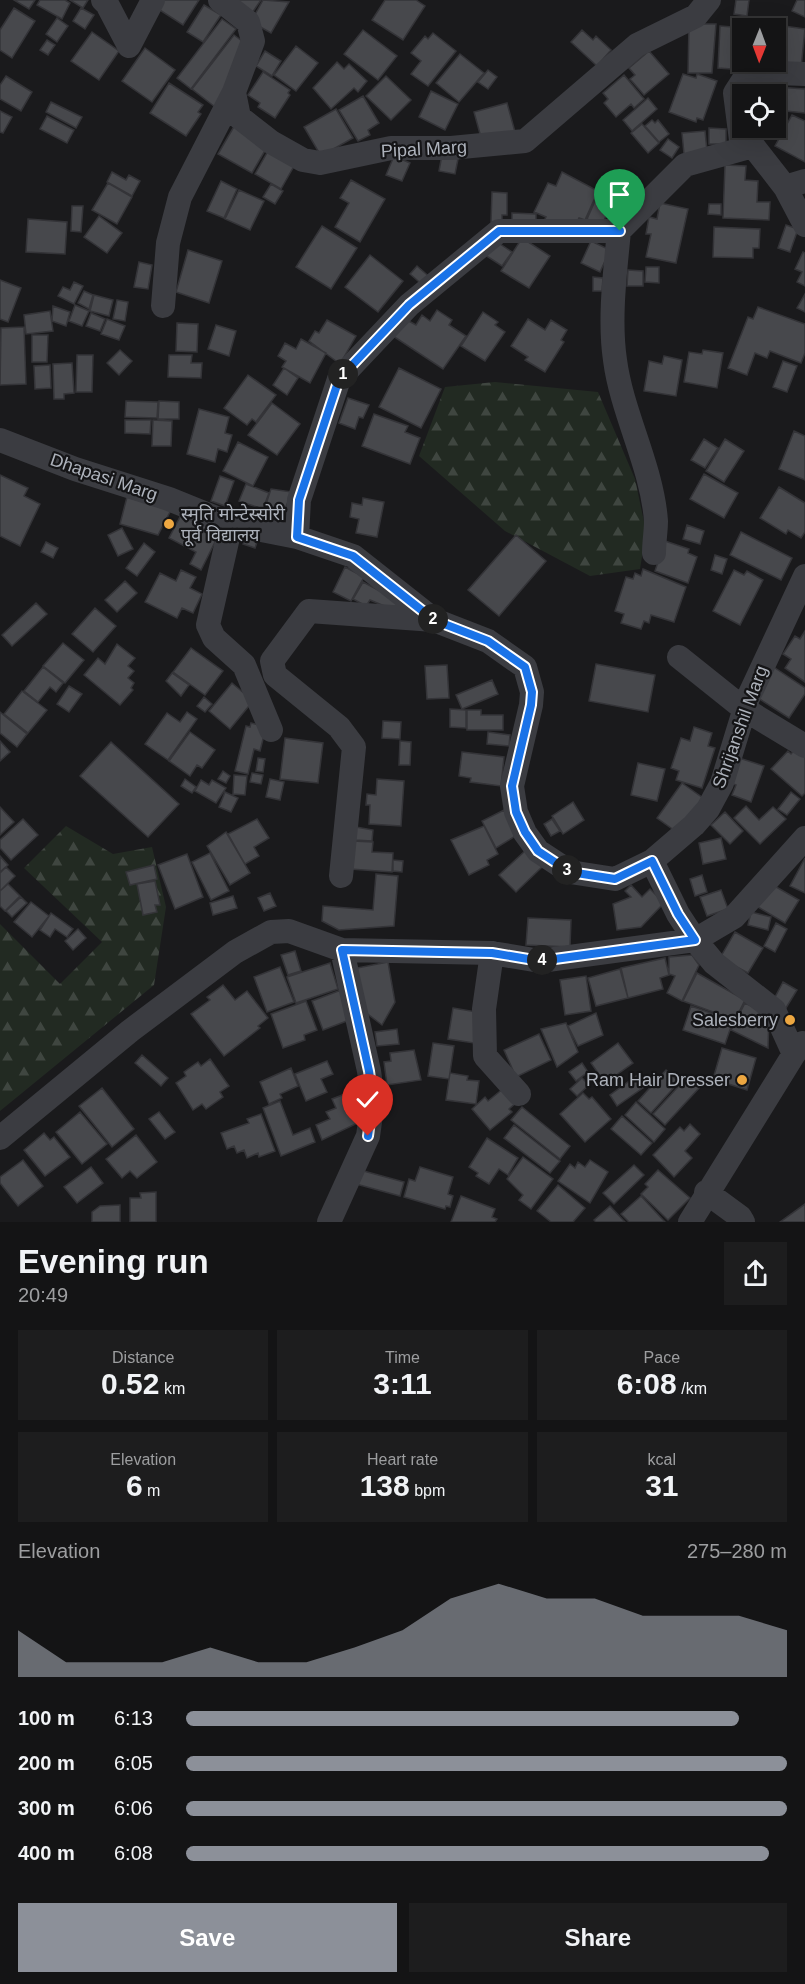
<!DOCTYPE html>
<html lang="en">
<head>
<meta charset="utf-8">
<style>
	:root { --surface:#141415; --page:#1d1d1e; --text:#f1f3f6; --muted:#9d9ea0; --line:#333334; --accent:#8c9099 }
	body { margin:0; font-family:Helvetica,"Noto Sans Devanagari",sans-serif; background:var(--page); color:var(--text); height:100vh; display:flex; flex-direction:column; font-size:22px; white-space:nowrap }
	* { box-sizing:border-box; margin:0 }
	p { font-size:20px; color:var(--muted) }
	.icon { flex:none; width:33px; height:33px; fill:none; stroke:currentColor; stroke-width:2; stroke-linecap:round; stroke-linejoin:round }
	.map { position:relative; height:1222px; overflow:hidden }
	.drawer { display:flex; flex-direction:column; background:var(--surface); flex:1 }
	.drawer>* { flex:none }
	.needle { width:39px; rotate:181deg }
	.tools { position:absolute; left:732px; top:18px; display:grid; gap:12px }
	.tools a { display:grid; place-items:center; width:54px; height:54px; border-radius:0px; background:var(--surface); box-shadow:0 6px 24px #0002,0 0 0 2px var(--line); font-size:30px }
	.pin { position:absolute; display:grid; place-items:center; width:51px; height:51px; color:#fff; margin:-62px -26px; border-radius:50% 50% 50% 0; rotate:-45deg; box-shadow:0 0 6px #0007 }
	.pin .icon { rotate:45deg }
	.km { position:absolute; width:30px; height:30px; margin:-15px; border-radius:50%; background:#222; color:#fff; font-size:16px; line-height:30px; text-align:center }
	.round { display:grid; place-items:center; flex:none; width:63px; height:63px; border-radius:0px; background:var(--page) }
	.overview { display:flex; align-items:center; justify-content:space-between; height:102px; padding:0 18px }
	h1 { font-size:33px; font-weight:600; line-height:45px }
	.figures { display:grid; grid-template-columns:repeat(3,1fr); gap:9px; height:102px; padding:6px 18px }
	.figures div { display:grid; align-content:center; border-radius:0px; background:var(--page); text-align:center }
	.figures b { font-size:30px; font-weight:600 }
	.figures small { font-size:16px; font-weight:400 }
	.figures p { font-size:16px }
	.chart { height:168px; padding:12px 18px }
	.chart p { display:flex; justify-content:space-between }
	.chart svg { width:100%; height:108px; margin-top:6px; fill:var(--accent); opacity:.7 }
	.cta { display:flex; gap:12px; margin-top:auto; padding:12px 18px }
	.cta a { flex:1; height:69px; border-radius:0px; background:var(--accent); color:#fff; font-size:24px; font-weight:600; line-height:69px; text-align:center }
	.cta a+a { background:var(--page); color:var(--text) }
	ul { padding:0 18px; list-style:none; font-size:20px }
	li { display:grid; grid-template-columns:96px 72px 1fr; align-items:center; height:45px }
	li i { height:15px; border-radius:8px; background:var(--accent) }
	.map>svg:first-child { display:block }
</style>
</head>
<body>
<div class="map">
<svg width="805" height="1222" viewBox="0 0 805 1222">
	<defs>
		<pattern id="forest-firs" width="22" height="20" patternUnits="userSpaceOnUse" patternTransform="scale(1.5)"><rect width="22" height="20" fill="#222a22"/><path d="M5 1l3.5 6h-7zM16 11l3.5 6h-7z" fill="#3f4640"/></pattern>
	</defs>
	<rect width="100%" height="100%" fill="#1a1a1c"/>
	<!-- forest -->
	<path fill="url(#forest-firs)" d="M495,382l103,10 37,87 11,52 -6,38 -50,7 -85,-45 -86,-75 26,-69z
		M66,826l47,28 39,-7 14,60 -12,78 -154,126v-187l60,60 42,-42 -78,-74z"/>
	<!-- building -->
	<path fill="#47484c" stroke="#343438" stroke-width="1.5" d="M14,0h21l-6,9z
		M40,0h25l5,3 -8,16 -25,-14z
		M70,0h18l-5,8z
		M155,0h44l-16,25 -31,-20z
		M235,0h26l-11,16z
		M263,0l26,2 -18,31 -16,-9 -2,-6z
		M385,0h31l9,6 -22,34 -31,-20z
		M736,0h13l-2,16 -13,-2z
		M797,0h8v17l-13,-6z
		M204,5l17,10 -18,27 -16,-10z
		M14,8l21,13 -23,37 -12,-8v-20z
		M81,8l13,7 -9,14 -12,-8z
		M57,18l11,8 -11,16 -11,-8z
		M222,19l14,10 -45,60 -14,-11z
		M689,24h27l-4,49h-24z
		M770,24l35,5 -4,39 -37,-6h12v-34h-7z
		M720,26l26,2h-4l3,42 -27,-2z
		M363,30l34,26 -19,24 -34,-26z
		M582,30l11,10 3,-4 15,14 -14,16 -26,-24z
		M92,32l27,19 -20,29 -28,-19z
		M433,33l23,18 -28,35 -17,-12 10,-13 -10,-8 14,-17 3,3z
		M234,35l16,12 -35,60 -23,-18z
		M47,40l8,5 -7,10 -8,-5z
		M296,46l22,17 -22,28 -22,-16z
		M145,48l30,22 -23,32 -30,-21z
		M265,51l16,10 -9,15 -16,-10z
		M649,51l20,23 -25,21 -14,-16 5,-4 -6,-7z
		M460,54l24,19 -25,29 -23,-19z
		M337,62l7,7 5,-5 18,17 -9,11 -4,-4 -23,21 -18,-21z
		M488,70l9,7 -9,12 -10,-7z
		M263,72l27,18 -2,3 2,2 -15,23 -17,-11 2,-4 -12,-8z
		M683,74l13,4 1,-4 20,7 -14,39 -6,-2 -1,4 -27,-10z
		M624,75l20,24 -10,9 -3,-4 -15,13 -12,-14 4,-4 -5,-6z
		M6,76l26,16 -11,19 -21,-12v-14z
		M386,76l25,24 -20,20 -25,-24z
		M169,83l34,22 -5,7 3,2 -15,22 -36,-23z
		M763,86l42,3v24l-29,-3v-16h-13z
		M431,91l27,13 -13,26 -26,-13z
		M363,96l16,27 -11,7 2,5 -12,6 -19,-31z
		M648,98l9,11 -25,22 -9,-11z
		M51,102l31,15 -6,11 -30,-16z
		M507,103l8,29 -33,9 -8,-29z
		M336,109l17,29 -32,18 -17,-29z
		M0,111l12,6 -9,16 -3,-1z
		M792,115l13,6v41l-30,-16z
		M47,116l27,14 -7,13 -27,-14z
		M652,120l3,3 3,-3 11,14 -10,8 -14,-16z
		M236,123l34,19 -18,31 -34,-19z
		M642,124l17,19 -11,10 -17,-20z
		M709,128l17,1v15h-17z
		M705,131l2,20 -23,3 -2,-21z
		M668,139l11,8 -7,11 -12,-8z
		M272,144l26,15 -17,30 -26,-15z
		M442,155l16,4 -3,15 -16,-3z
		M394,156l16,7 -8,18 -16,-6z
		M725,165l21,1 -1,14 13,1 -1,21h13l-1,18 -46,-2z
		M112,172l14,8 3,-5 11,6 -8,15 -25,-14z
		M562,172l36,19 -13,29 -6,-2 -4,8 -31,-5 2,-4 -12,-5 14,-29 8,3z
		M607,174l35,16 -13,29 -10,3 -13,-6 -4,9 -15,-6z
		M351,180l34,19 -25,43 -25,-15 14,-24 -9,-5z
		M221,181l16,8 -13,29 -17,-7z
		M108,183l24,14 -15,27 -25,-14z
		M271,184l12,7 -8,13 -12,-7z
		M239,190l25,11 -14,29 -25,-11z
		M492,192l15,1v22h-5v8l-11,-1z
		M660,203l28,6 -12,54 -30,-6 5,-23h-5l3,-17 8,2z
		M709,204h12v11l-13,-1z
		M72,206h11l-2,26 -10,-1z
		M512,213l24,1v13l-24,-1z
		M99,216l23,17 -15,20 -23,-16z
		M28,219l39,3 -2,32 -39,-2z
		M786,225l12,4 -8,23 -12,-4z
		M322,226l35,22 -26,41 -35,-22z
		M714,227l46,2 -1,19h-6v10l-40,-1z
		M522,238l28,18 -21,32 -28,-17z
		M494,240l18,12 -10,14 -17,-11z
		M591,241l19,9 -10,22 -19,-9z
		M188,250l34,11 -13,42 -33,-11z
		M803,252l2,1v33l-8,-4 5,-10 -7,-3z
		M370,255l33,26 -25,31 -33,-25z
		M139,262l13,3 -4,24 -14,-2z
		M417,266l15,13 -7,8 -15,-13z
		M646,267h13v16l-14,-1z
		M628,270l15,1v15h-16z
		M593,277l10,1 -1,13h-9z
		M0,280l21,8 -13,34 -8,-3z
		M74,282l9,4 -9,18 -16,-8 5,-9 7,3z
		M84,291l9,4 -4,14 -11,-6z
		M805,294v18l-8,-4z
		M94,295l19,5 -4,16 -19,-5z
		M117,300l11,2 -3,19 -12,-2z
		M75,305l14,6 -7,15 -13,-5z
		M53,306l17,6 -4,14 -14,-5z
		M758,307l47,17v29l-4,10 -31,-12 -3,7 -12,-5 -8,22 -19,-7 20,-51 5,2z
		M437,310l15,10 -3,5 17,11 -23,33 -50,-33 12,-17 11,6 6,-10 8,6z
		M50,311l3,20 -27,3 -2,-19z
		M483,312l15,10 -3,3 10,7 -20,29 -24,-15z
		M91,313l14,6 -5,12 -14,-5z
		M107,319l18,7 -6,14 -18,-6z
		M528,319l17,11 6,-10 16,10 -6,10 3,2 -19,30 -20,-12 3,-3 -17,-11z
		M327,320l29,16 -16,28 -31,-23 6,-10 4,2z
		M177,323l21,1 -1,28 -21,-1z
		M216,325l20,6 -7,25 -21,-7z
		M24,327l2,57 -26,1 1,-57z
		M32,335h16l-1,27h-15z
		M301,339l25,14 -16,30 -28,-16 4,-6 -8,-5 7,-13 11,6z
		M120,350l12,11 -13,14 -12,-12z
		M703,350l20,3 -6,35 -33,-6 5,-30 13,2z
		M77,355h16l-1,37h-16z
		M169,355h23l-1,8h11l-1,15 -33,-1z
		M664,356l18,4 -6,36 -32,-5 5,-30 13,3z
		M783,361l14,5 -10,26 -14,-5z
		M72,363l2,30 -10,1v5h-10l-1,-35z
		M50,365l1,23 -16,1 -1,-23z
		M284,368l14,10 -11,17 -14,-10z
		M399,368l42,21 -20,39 -42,-21z
		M248,375l28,20 -20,27 -4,-3 -5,6 -23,-17z
		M348,398l21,7 -6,13 -4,-1 -4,12 -16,-6z
		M126,401l32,1 -1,16 -32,-1z
		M159,401l20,1v17h-21z
		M272,403l28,21 -23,31 -29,-20z
		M199,409l30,8 -4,16 7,2 -5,17 -9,-3 -3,13 -28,-8z
		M374,414l34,12 -3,6 15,6 -10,26 -48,-18z
		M125,420h26l-1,14 -25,-1z
		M153,420l19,1 -1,25h-19z
		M794,431l11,5v44l-26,-11z
		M704,439l14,9 -13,20 -14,-8z
		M725,439l19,12 -20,31 -18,-11z
		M238,442l30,15 -15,29 -30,-15z
		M704,474l34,19 -14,25 -34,-19z
		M0,475l28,13 -4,8 16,8 -20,42 -20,-10z
		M220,476l14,5 -9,25 -14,-5z
		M246,484l23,9 -6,16 -24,-8z
		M779,487l26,16v29l-4,6 -13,-8 -2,4 -26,-16z
		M271,489l21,3 -9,22 -18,-7z
		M127,497l44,13 -13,25 -38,-11z
		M363,498l21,4 -7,35 -21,-4 3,-14 -9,-2 2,-14 10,2z
		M182,513l38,19 -19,38 -11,-6 6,-12 -27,-14z
		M687,525l17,6 -4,13 -17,-5z
		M122,528l11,21 -15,7 -10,-21z
		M247,530l13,3 -5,15 -12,-4z
		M741,532l51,26 -11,22 -51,-25z
		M516,535l30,26 -47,55 -31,-26z
		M665,541l24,8 -1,4 9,4 -9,26 -33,-12z
		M46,542l12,6 -5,10 -12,-6z
		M144,543l11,9 -18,24 -11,-8z
		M715,555l12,4 -5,15 -11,-4z
		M345,567l19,10 -13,24 -18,-9z
		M643,569l43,18 -12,35 -23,-7 -2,8 -5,-2 -3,8 -20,-6 3,-9 -9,-3 11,-34 7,2 2,-6 6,3z
		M181,570l15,7 -6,11 12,6 -9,19 -11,-5 -5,10 -32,-16 15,-29 16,8z
		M734,570l10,5 3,-4 16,9 -23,45 -27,-14z
		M125,581l12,12 -20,19 -12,-12z
		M363,582l36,19 -5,9 -24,-10 -4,6 -13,-7z
		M36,603l11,11 -35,32 -10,-11z
		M95,608l21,18 -23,26 -21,-18z
		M805,631v51l-20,-14 6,-9 -8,-5 12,-18 5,3z
		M63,643l21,17 -19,23 -22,-17z
		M117,644l18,14 -7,8 6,5 -6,7 6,5 -3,5 2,2 -13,15 -36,-30 14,-17 7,6z
		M191,648l32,23 -18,24 -32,-23z
		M596,664l59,11 -7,37 -59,-11z
		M447,665l2,33 -22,1 -2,-33z
		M772,666l33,22v6l-16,24 -31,-20z
		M43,667l20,16 -7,9 -6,-5 -12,15 -14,-11z
		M172,673l17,12 -8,11 -15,-15z
		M492,680l6,14 -36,15 -6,-14z
		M232,683l21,18 -23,28 -21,-18z
		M69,686l13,8 -13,18 -12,-8z
		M22,691l25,19 -19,23 -24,-19z
		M204,697l8,7 -7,8 -8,-6z
		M450,709l16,1v18l-16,-1z
		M467,710h14v5h22v15h-36z
		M0,712l27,22 -10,13 -17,-14z
		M187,712l10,7 -29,41 -23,-16 22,-31 13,9z
		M383,721l18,1 -1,17 -18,-1z
		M251,723l15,4 -6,24 -6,-2 -6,25 -13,-3 11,-45 4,1z
		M694,727l18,6 -4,13 7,2 -13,40 -26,-8 3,-9 -8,-3 10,-30 9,3z
		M190,732l25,18 -13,18 -5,-3 -7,11 -21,-15z
		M488,732l22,3 -1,11 -22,-2z
		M285,738l38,5 -5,40 -38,-4z
		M0,741l10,11 -10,9z
		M400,741l11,1 -1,23h-11z
		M111,742l68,62 -31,33 -68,-61z
		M797,747l8,7v39l-3,3 -31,-27 17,-18 3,3z
		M462,752l42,5 -3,29 -31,-4 1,-4 -12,-2z
		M736,757l28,9 -13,36 -19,-7 4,-10 -9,-3z
		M258,758l7,1 -2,13 -7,-1z
		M638,763l27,6 -8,32 -26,-6z
		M223,771l7,5 -4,7 -8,-4z
		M252,773l11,2 -2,9 -11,-2z
		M234,775l13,1 -2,19 -12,-1z
		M185,779l11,8 -4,6 -11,-7z
		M270,779l14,3 -4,18 -14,-3z
		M377,779l27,2 -3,45 -32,-2 1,-19h-4l1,-11 9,1z
		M201,780l8,5 3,-5 14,8 -10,15 -21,-12z
		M682,783l21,15 -25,35 -21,-15z
		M225,792l13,6 -7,14 -12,-5z
		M791,792l9,7 -13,16 -9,-6z
		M573,802l11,18 -21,14 -11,-18z
		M746,806l13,14 14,-13 13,12 -26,25 -26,-26z
		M0,807l14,15 -14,13z
		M504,810l13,25 -21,13 -14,-27z
		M725,812l18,19 -13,13 -19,-19z
		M23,819l15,16 -27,25 -11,-12v-8z
		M257,819l12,19 -15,9 5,9 -14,8 -17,-30z
		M552,819l8,12 -9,5 -7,-12z
		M484,826l14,28 -11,6 2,5 -20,10 -18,-35z
		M356,827l17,3 -1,11 -17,-1z
		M226,832l24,41 -20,12 -23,-39z
		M721,838l5,21 -23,5 -4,-21z
		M352,841l21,1 -1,10 21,1 -1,19 -42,-3z
		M526,850l16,17 -26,25 -17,-17z
		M210,853l19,38 -18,9 -19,-38z
		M187,854l16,43 -28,12 -17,-44z
		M0,856l8,9 -8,7z
		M805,858v35l-15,-7z
		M393,860l10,1 -1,11 -9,-1z
		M154,865l3,14 -27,6 -4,-13z
		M6,867l9,9 -15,15v-18z
		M376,874l22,2 -4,50 -55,4 -17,-9 1,-15 50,4z
		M702,875l5,17 -12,4 -5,-17z
		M155,881l5,24h-5l2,7 -14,3 -6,-31z
		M8,884l12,12 -15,15 -5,-5v-15z
		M771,884l28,16 -14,23 -27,-16z
		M631,885l11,12 8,-8 14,14 -23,24 -24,3 -4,-26 18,-7 -6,-6z
		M721,890l7,19 -21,7 -7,-19z
		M270,893l6,13 -12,5 -6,-13z
		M233,896l4,12 -24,7 -3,-12z
		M21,897l6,6 -15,14 -6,-6z
		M31,902l18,14 -17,21 -18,-15z
		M751,912l20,5 -3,13 -20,-5z
		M51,913l22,16 -6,8 -12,-8 -5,8 -10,-7z
		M528,918l43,2 -1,27 -44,-2z
		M776,923l11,6 -12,23 -11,-6z
		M78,929l8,9 -13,12 -8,-9z
		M735,932l28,16 -15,25 -28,-15z
		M295,951l6,20 -13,4 -7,-20z
		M692,955l7,10 -17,36 -15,-8 8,-17 -6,-2v-17z
		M665,958l4,17 -9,3 3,11 -35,9 -7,-30z
		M388,962l7,40 -13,23 -17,-13 -8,-44z
		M330,963l8,26 -42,14 -9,-26z
		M280,967l14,35 -27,10 -13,-35z
		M620,969l8,29 -32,8 -8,-28z
		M697,973l48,27 -10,20 -52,-19z
		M586,976l5,35 -26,4 -5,-35z
		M783,982l14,8 -11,18 -13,-7z
		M223,985l12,15 12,-9 21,27 -10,8 2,2 -36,28 -33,-42 19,-14 -3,-3z
		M341,990l11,29 -29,11 -11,-29z
		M306,1001l11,29 -13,5 1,5 -22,8 -12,-34z
		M745,1003l24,12 -1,33 -37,-18z
		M691,1006l42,15 -8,23 -42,-14z
		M453,1008l24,4 -3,31 -26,-4z
		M596,1013l7,22 -25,11 -10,-20z
		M566,1023l12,29 -21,15 -16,-38z
		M397,1029l2,15 -22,2 -2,-14z
		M539,1034l12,26 -35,17 -12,-27z
		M433,1043l21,3 -5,33 -21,-3z
		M618,1043l15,20 -28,20 -14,-20z
		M722,1048l34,10 -9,32 -34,-11z
		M414,1050l7,30 -34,5 -3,-23 7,-1 -1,-8z
		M142,1055l26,23 -7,8 -26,-23z
		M210,1059l19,27 -9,6 3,5 -17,12 -4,-5 -9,6 -17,-27 10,-7 -2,-4 14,-10 3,4z
		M327,1061l6,13 -12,5 6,13 -21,9 -11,-27z
		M582,1063l6,9 -12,9 -7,-9z
		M291,1068l7,18 -18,8 2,4 -13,6 -9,-22z
		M666,1070l13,12 -28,31 -13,-12z
		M450,1073l18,3 -1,4 12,1 -3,23 -30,-4z
		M639,1074l8,11 -30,21 -7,-11z
		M688,1076l12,11 -35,38 -12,-11z
		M582,1078l7,7 -12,11 -7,-7z
		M102,1088l32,41 -22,18 -33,-41z
		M504,1088l12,15 -7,6 3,3 -22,18 -18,-21 13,-12 3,4z
		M350,1092l12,29 -40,19 -6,-15 14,-6 -4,-7 10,-4 -4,-9z
		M583,1093l6,6 3,-2 19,22 -26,23 -25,-28z
		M280,1101l13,34 17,-7 5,14 -34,14 -18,-48z
		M636,1102l29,27 -11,13 -29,-27z
		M522,1107l48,39 -10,13 -49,-39z
		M80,1112l27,32 -25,20 -26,-32z
		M159,1112l16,20 -10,7 -16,-20z
		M261,1114l14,37 -16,6 -1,-4 -11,5 -3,-8 -7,3 -3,-7 -7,3 -6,-16 28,-10 -2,-4z
		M622,1116l30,27 -11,12 -30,-26z
		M690,1124l10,10 -15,17 7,7 -18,19 -21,-22 27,-28 4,4z
		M514,1125l46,36 -10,12 -46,-35z
		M44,1133l6,7 4,-3 16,20 -25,19 -21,-26z
		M136,1135l21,27 -20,16 -7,-7 -8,7 -16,-19z
		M487,1138l31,20 -10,17 -9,-6 -10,15 -13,-8 2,-3 -9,-6z
		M523,1157l30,22 -22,30 -12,-9 4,-5 -16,-16z
		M23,1160l20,26 -25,20 -18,-23v-6z
		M590,1160l18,12 -18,31 -32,-22 12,-17 5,4 3,-6 7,5z
		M634,1165l10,10 -30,29 -11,-11z
		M91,1167l12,16 -26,20 -13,-16z
		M420,1167l33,10 -5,17 5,2 -3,11 -4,-1 -1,3 -41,-12 5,-18 6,2z
		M360,1170l44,12 -4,14 -44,-12z
		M658,1170l32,28 -22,22 -27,-26 7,-7 -3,-3z
		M558,1185l27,23 -12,14h-22l-14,-11z
		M156,1192v30h-26v-24h11l-1,-5z
		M461,1196l34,13 -3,8 5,2 -2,3h-44z
		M641,1196l24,26h-36l-8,-8z
		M805,1204v18h-25z
		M120,1205v17h-28v-10l8,-6z
		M610,1206l15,16h-29l-2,-2z"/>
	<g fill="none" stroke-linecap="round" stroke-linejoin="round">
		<!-- minor -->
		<path stroke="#3b3c41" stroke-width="24" d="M103,0l4,4 22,42 24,-46
			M220,0l28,22 5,19 -19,51 5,25 32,25 32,18 17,3 71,-15h60l74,-7 112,-96 59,-29 13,-16
			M742,148l-7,-55 9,-14 32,-6 29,1
			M785,187l20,38
			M619,231c-4,42 -10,88 -4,129 7,54 37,106 41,161 0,10 -2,21 -2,32
			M163,306l5,-63 12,-46 54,-105
			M0,440l75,29 94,30 62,25 66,13 56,19 81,64 54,21 37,26 7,25 -1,13 -19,81 4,26 9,21 13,18 32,21 45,7 37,-18 26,53 17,26 19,23 60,47 20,44
			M231,524l-23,101 6,13 30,27 27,65
			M297,537l2,-37 40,-121 70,-74 90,-74h120l66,-66 68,-19 32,41 20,-6
			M679,657l65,52 61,37
			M652,861l42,-36 14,-16 14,-26 26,-85 57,-122
			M341,876l13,-129 -15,-20 -64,-52 -3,-14 37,-50 125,9
			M492,953l-8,56 1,47 34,38
			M0,1138l130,-107 105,-79 36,-20 18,-1 53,19 150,3 48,8 155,-21 39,-23 71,-79
			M706,1192l34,25 3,5
			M329,1222l39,-86 5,-36 -4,-29 -27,-121
			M690,1222l104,-168 9,-11"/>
	</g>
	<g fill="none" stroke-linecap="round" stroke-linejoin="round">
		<!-- route casing -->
		<g stroke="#fff" stroke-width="12">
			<path id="route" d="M368,1136l5,-36 -4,-29 -27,-121 150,3 48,8 155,-21 -17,-26 -26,-53 -37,18 -45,-7 -32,-21 -13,-19 -9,-20 -4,-26 19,-81 1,-13 -7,-25 -37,-26 -54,-21 -81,-64 -56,-19 2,-37 40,-121 70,-74 90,-74h121"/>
		</g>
		<!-- route -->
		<use href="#route" stroke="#1a73e8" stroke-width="8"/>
	</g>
	<!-- markers -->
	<g fill="#eda741" stroke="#151517" stroke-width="2">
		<circle cx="169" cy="524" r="6"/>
		<circle cx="790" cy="1020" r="6"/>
		<circle cx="742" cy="1080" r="6"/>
	</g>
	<g text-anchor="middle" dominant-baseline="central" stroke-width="4.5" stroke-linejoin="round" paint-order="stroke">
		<!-- street labels -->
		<g font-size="18" fill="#adb2bb" stroke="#151517">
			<text transform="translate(424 149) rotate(-3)">Pipal Marg</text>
			<text transform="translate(104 477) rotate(19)">Dhapasi Marg</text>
			<text transform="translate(740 727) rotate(-70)">Shrijanshil Marg</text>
		</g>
		<!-- poi labels -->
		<g font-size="18" fill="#adb2bb" stroke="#151517" text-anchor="end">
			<text x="181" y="514" text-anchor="start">स्मृति मोन्टेस्सोरी<tspan x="181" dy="21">पूर्व विद्यालय</tspan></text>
			<text x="778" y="1020">Salesberry</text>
			<text x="730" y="1080">Ram Hair Dresser</text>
		</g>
	</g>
</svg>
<div class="tools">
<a><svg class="needle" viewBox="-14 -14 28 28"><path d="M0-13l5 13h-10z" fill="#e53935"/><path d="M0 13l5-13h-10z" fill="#9d9ea0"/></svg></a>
<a><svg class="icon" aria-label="locate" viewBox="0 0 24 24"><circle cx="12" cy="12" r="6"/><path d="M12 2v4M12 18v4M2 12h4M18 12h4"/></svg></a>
</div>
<div class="pin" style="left:620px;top:231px;background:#1e9e55"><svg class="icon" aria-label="arrive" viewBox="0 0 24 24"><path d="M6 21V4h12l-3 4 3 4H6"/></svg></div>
<div class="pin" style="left:368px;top:1136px;background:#d93025"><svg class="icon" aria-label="check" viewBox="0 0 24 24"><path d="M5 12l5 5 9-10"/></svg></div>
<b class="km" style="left:343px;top:374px">1</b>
<b class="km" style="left:433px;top:619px">2</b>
<b class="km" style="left:567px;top:870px">3</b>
<b class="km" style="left:542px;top:960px">4</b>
</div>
<section class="drawer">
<div class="overview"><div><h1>Evening run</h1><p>20:49</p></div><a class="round"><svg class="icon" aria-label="share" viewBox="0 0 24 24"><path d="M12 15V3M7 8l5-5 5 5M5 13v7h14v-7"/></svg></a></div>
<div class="figures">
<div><p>Distance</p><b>0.52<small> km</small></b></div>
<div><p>Time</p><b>3:11</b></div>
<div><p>Pace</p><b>6:08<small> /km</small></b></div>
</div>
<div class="figures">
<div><p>Elevation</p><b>6<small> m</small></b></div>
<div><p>Heart rate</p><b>138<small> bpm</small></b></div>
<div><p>kcal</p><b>31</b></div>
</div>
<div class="chart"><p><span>Elevation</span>275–280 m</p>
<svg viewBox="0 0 160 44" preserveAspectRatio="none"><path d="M0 44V25L10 38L20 38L30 38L40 32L50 38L60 38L70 32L80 25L90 12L100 6L110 12L120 12L130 19L140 19L150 19L160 25V44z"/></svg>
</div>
<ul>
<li><b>100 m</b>6:13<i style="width:92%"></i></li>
<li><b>200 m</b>6:05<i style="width:100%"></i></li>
<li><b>300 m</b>6:06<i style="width:100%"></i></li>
<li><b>400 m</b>6:08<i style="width:97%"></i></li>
</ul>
<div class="cta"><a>Save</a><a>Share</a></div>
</section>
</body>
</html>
